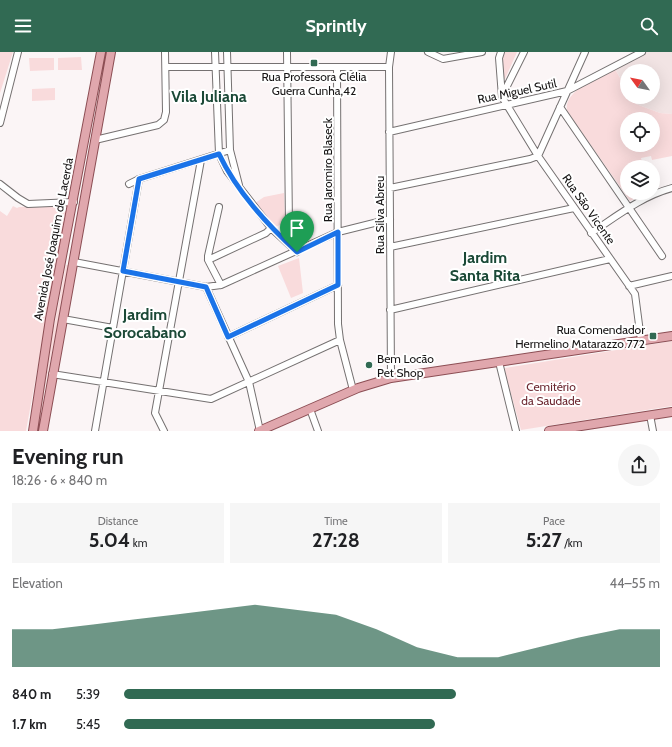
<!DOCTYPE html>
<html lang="en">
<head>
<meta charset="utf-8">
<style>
	:root { --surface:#fff; --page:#f6f6f6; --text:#202124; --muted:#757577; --accent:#316a53 }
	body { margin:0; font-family:Cabin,sans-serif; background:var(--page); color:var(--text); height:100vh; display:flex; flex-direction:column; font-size:15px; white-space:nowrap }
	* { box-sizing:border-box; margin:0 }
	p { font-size:13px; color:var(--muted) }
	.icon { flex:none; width:22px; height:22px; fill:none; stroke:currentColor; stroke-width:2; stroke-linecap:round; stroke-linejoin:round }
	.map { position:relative; height:379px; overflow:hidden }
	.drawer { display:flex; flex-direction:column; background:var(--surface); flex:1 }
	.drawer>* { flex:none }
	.needle { width:26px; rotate:303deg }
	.controls { position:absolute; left:620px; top:12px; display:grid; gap:8px }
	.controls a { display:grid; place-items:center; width:40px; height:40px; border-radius:50%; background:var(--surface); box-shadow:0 4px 16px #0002; font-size:20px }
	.pin { position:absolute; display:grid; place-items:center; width:34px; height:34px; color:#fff; margin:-41px -17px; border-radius:50% 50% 50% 0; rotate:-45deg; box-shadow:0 0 4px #0007 }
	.pin .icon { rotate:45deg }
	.round { display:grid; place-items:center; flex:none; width:42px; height:42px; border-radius:21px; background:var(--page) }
	.overview { display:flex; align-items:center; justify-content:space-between; height:68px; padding:0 12px }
	h1 { font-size:22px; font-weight:700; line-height:30px }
	.metrics { display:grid; grid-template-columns:repeat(3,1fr); gap:6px; height:68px; padding:4px 12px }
	.metrics div { display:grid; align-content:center; border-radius:0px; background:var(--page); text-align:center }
	.metrics b { font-size:20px; font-weight:700 }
	.metrics small { font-size:11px; font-weight:400 }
	.metrics p { font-size:11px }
	.chart { height:112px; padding:8px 12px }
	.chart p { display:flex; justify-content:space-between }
	.chart svg { width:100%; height:72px; margin-top:4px; fill:var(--accent); opacity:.7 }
	ul { padding:0 12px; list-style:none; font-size:13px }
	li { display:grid; grid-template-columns:64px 48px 1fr; align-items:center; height:30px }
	li i { height:10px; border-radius:5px; background:var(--accent) }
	header { display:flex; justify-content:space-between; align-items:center; height:52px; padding:0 12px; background:var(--accent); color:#fff; font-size:18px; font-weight:700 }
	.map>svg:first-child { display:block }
</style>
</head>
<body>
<header><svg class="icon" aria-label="menu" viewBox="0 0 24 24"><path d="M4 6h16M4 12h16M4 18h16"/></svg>Sprintly<svg class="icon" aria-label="search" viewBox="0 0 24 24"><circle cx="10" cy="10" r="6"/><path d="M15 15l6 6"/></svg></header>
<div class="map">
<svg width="672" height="379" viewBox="0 0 672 379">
	<rect width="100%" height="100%" fill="#fbf5f6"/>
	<!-- built -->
	<path fill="#f2e4e4" d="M647,0h25v62l-12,-1 -24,-9 -5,-7h22v-26h-26v18l-12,-20z"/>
	<!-- green -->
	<path fill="#f9dbdc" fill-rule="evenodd" d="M0,0h13l-13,41z
		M505,0h12l-12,27h-2l-2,-22z
		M81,5l1,13h-24v-12z
		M29,6h25v12l-24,1z
		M615,17l12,21v7h4l5,7 24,9 12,1v42l-20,4 -1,-4 -10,2 2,9h-16v26h19l-16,8 -63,-90c-4,-21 32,-33 48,-42zM627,67h26v26h-26z
		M55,36v12l-23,1v-12z
		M284,141l1,29 -9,5 -4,-1 -17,-23 9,-6z
		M13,154l4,2 2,-1 39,-1 7,3 1,3 -40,219h-26v-220l7,5z
		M299,206l4,35 -12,5 -13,-32z
		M66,213h3l-24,123 -6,43h-2l5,-43z
		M672,289v65l-151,24 -17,-61 1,-1z"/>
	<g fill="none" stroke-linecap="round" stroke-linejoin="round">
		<!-- minor casing -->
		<g stroke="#757171" stroke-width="8">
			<path id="minor" d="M215,0l4,102 8,17 13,17 31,40 26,24
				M227,0l3,98 9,35
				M287,0l2,173 7,25
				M391,0l-2,15 2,311
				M428,0l15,7 39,-7
				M501,0l-2,6 3,39 36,59 97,138 6,46
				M166,15h223
				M337,15l1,257 2,16 13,50
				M502,44l22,-44
				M560,55l102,149
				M0,71l18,-71
				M389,80l178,-41 75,-39
				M95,88l63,-15 6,-5 2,-8 -1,-60
				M538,104l47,-104
				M0,132l18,14 10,6 46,-2
				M129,132l10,-5 91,-29
				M390,136l140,-29 8,-3
				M219,155l-11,49v4l13,25
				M591,181c26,-17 51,-37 81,-45
				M390,195l184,-39
				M208,208l58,-27 5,-5
				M74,210l132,25 15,-2 117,-53 52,-13
				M629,234l43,-10
				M206,235l43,95 11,49
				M390,258l220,-51
				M63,267l50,9
				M228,285l110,-52
				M499,310l17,69
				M52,322l159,25 129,-59
				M310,357l8,22
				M650,363l3,16
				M95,379l44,-252
				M164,379l-9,-18 46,-253"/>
		</g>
		<!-- major casing -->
		<g stroke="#8c4e54" stroke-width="10">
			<path id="major" d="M33,379l17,-112 51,-267
				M43,379l68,-379
				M259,379l99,-43 33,-10 281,-42
				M549,379l123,-19"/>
		</g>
		<!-- minor -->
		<use href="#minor" stroke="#fff" stroke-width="6"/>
		<!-- major -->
		<use href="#major" stroke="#e0a7ad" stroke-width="8"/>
	</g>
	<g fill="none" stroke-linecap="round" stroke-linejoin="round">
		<!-- route casing -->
		<g stroke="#fff" stroke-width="8">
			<path id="route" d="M219,102c18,38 48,70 78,98l41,-20v53l-110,52 -22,-50 -83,-16 16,-92z"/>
		</g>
		<!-- route -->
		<use href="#route" stroke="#1a73e8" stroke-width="5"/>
	</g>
	<!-- markers -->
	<g fill="#316a53" stroke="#fff" stroke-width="1.5">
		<rect x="310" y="7" width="8" height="8" rx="2"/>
		<rect x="649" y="280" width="8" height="8" rx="2"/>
		<circle cx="369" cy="313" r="4"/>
	</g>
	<g text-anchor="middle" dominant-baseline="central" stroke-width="4" stroke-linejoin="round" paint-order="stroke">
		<!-- poi labels -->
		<g font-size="12" fill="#171515" stroke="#fff">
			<text x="314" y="24">Rua Professora Clélia<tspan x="314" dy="14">Guerra Cunha,42</tspan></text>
			<text x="645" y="277" text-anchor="end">Rua Comendador<tspan x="645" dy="14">Hermelino Matarazzo 772</tspan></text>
			<text x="377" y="306" text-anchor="start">Bem Locão<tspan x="377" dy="14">Pet Shop</tspan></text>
		</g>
		<!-- street labels -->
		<g font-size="12" fill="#171515" stroke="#fff">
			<text transform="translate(517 39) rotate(-12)">Rua Miguel Sutil</text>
			<text transform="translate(327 118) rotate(-90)">Rua Jaromiro Blaseck</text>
			<text transform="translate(589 157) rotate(55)">Rua São Vicente</text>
			<text transform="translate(379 163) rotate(-90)">Rua Silva Abreu</text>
			<text transform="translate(53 187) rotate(-79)">Avenida José Joaquim de Lacerda</text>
		</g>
		<!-- park labels -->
		<g font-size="12" fill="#6c2831" stroke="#fff">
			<text x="551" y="334">Cemitério<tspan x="551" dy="14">da Saudade</tspan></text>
		</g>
		<!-- district labels -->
		<g font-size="16" font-weight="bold" fill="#1b4937" stroke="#fff">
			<text x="209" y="44">Vila Juliana</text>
			<text x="485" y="205">Jardim<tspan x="485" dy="18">Santa Rita</tspan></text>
			<text x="145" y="262">Jardim<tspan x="145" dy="18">Sorocabano</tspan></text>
		</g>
	</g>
</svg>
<div class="controls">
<a><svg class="needle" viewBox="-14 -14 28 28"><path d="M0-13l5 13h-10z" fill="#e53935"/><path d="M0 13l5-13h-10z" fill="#757577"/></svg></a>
<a><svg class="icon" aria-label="locate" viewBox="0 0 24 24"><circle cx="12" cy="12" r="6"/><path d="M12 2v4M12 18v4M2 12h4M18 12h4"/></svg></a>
<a><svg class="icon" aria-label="layers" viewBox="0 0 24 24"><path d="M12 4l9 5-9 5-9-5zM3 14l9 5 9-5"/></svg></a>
</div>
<div class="pin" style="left:297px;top:200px;background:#1e9e55"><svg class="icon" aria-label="arrive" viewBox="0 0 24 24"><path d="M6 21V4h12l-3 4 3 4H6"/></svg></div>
</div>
<section class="drawer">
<div class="overview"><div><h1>Evening run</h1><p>18:26 · 6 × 840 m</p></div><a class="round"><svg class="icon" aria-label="share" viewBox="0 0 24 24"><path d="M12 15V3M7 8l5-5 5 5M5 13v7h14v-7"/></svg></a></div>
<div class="metrics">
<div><p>Distance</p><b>5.04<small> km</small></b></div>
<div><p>Time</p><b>27:28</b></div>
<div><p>Pace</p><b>5:27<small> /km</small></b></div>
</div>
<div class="chart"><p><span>Elevation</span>44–55 m</p>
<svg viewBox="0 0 160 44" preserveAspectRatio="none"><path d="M0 44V21L10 21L20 18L30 15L40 12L50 9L60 6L70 9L80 12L90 21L100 32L110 38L120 38L130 32L140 26L150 21L160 21V44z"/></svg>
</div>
<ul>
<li><b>840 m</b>5:39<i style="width:62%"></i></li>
<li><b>1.7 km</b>5:45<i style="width:58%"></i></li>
</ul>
</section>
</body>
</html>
